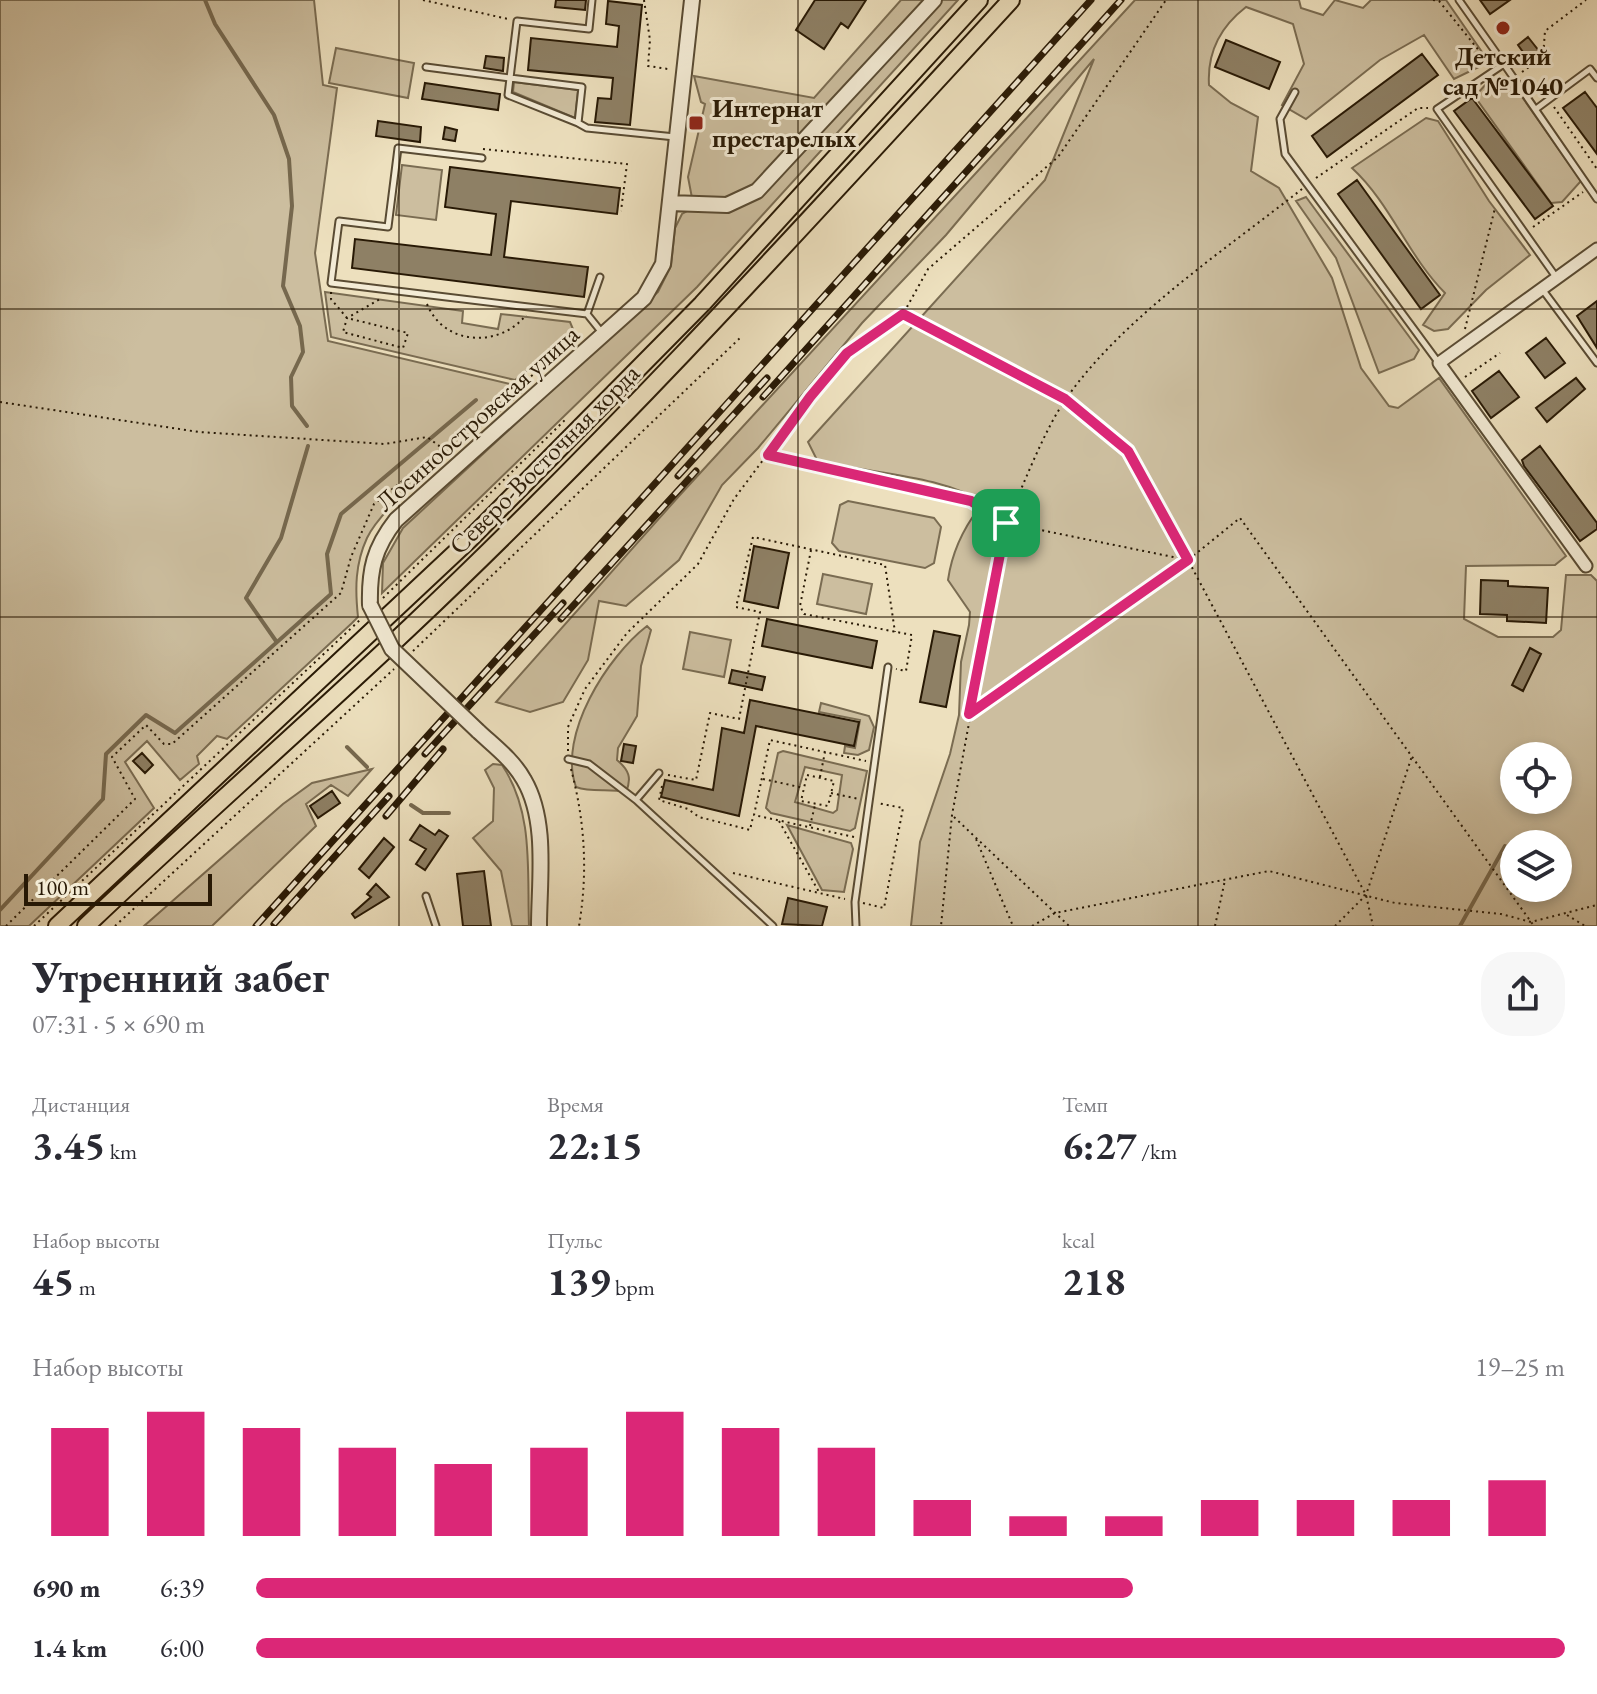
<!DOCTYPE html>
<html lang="ru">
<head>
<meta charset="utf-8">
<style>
	:root { --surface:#fff; --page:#f7f7f7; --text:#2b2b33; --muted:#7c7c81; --accent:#db2777 }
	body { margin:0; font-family:"EB Garamond",serif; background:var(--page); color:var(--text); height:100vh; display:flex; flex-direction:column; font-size:30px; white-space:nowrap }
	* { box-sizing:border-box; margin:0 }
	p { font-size:26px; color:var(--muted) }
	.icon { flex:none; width:44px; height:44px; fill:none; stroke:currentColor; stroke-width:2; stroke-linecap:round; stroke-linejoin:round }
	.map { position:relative; height:926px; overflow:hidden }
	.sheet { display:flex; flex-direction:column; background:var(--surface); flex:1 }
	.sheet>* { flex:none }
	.buttons { position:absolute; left:1500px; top:742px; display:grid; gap:16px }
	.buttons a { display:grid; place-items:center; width:72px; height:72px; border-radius:50%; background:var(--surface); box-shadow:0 4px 12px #0003; font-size:40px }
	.scale { position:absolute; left:24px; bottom:20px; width:188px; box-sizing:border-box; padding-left:8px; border:4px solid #281905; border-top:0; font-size:22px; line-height:28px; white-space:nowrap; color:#281905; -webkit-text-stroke:6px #f3ebd5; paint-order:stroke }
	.pin { position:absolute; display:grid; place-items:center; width:68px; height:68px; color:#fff; margin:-34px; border-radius:16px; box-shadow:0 4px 12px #0006 }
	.round { display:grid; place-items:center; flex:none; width:84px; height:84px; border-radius:32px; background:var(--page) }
	.overview { display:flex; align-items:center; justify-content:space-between; height:136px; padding:0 32px }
	h1 { font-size:44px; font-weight:700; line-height:60px }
	.stats { display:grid; grid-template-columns:repeat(3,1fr); gap:12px; height:136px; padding:8px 32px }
	.stats div { display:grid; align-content:center }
	.stats b { font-size:40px; font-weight:700 }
	.stats small { font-size:22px; font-weight:400 }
	.stats p { font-size:22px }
	.chart { height:224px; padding:16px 32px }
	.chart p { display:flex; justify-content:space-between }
	.chart svg { width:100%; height:144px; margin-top:8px; stroke:var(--accent); stroke-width:6 }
	ul { padding:0 32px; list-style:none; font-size:26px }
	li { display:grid; grid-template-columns:128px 96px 1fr; align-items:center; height:60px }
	li i { height:20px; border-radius:10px; background:var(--accent) }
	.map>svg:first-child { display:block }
</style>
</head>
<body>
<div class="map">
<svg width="1597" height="926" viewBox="0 0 1597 926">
	<rect width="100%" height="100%" fill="#ede0be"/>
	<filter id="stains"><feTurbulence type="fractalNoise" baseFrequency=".0025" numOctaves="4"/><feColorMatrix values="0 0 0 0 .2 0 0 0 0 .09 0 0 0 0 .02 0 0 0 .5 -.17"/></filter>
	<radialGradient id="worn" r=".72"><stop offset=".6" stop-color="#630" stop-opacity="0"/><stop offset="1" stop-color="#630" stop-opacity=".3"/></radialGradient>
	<!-- green -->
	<path fill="#ccbe9f" stroke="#7a6c52" stroke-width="2" fill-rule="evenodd" d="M0,0h314l9,85 14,3 -22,165 13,88 186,44 7,8c-37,32 -135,105 -154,145 -12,26 -12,51 -9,79l-6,6 -125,116 -10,-3 -20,20 2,8 -19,16 -33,-39 -22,21 29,46 -125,118h-29z
		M901,0h30l-164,177 -29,22 -46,-1 -4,-21 17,-73 -4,-2 -7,-26 120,22z
		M939,0h19l-261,287 -315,306 1,-30 20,-35 255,-236 13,-26 4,-38 7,-14 9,-5 49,-3z
		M1135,0h164l2,8 22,7 12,-15 28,8 8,-8h75l43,62 -35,17 -30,-44 -44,25 -74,59 -24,-14 22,-41 -11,-40 -47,-17c-26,20 -39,45 -37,78l22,18 27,14 -7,54 28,17 53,90 29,90 28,38 9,2 41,-30 127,178 -11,9 -89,1 -2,53 34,18h55l8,-7 5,-55h25l6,6v345h-686l9,-84 30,-88 9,-39 2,-53 8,-37 1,-13 -22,-32c4,-28 17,-55 35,-77 -42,-29 -116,-29 -166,-43l-9,-18 237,-262 49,-121 -148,176 -84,88 -104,125 -36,37 -43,75 -53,46 -27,-5 -11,59 -25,42 -33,10 -34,-10 183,-206zM1514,756h44v44h-44zM1514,844h44v44h-44z
		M336,48l78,15 -6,35 -79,-15z
		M1502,78l11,6 68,97 -19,21 -11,1 -73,-102 -2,-6 13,-14z
		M514,82l64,8 -3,28 -62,-26z
		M1426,118l12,3 51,80 41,54 -44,35 -38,39 -14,2 -11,-6 22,-32c-37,-37 -54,-89 -93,-125z
		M402,165l40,5 -6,50 -40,-5z
		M1306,197l113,153 -5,9 -35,14 -43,-115 -40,-57z
		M325,292l138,19 -1,12 36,6 3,-15 69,8 5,12 -60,46 -184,-43z
		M848,501l86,17 7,9 -7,36 -9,5 -86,-17 -7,-8 8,-38z
		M823,574l49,10 -6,30 -49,-10z
		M647,626l4,4 -10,36 -4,50 -19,32 -1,12c12,10 15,18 9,32 -17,-4 -34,1 -50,-5 -19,-52 32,-131 71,-161z
		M690,632l41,8 -7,37 -41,-8z
		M821,703l48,13 5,11 -5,23 -11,5 -14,-2 1,-7 10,2 5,-28 -41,-8z
		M783,751l84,20 -12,57 -5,3 -79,-18 -5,-5 12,-55zM805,767l37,8 -5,35 -4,3 -38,-11z
		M493,764l9,1c32,47 25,106 27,161h-17l-11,-55 -28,-33 20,-17 1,-33 -9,-18z
		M372,769l-24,27 -17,-11 -25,19 10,22 -104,100h-68l139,-122 29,-21z
		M787,825l64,18 2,6 -9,43 -22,-2z"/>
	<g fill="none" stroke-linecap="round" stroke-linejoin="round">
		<!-- stream -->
		<path stroke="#76684e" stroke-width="4" d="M205,0l10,24 59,91 15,44 3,47 -9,80 17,40 3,26 -12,25 1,29 15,20
			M276,641l-30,-43 35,-60 27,-92
			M347,747l20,20
			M411,805l12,8h26
			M0,910l103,-111 3,-45 40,-39 29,18 156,-139 -4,-40 14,-40 135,-114
			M1460,926l45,-80"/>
	</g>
	<!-- building -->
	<path fill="#8e8065" stroke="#281905" stroke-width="2" d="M556,0h30l-1,10 -30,-3z
		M815,0h51l-18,28 -7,-5 -17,26 -28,-19z
		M1480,0h30l-20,14z
		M608,1l34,4 -12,120 -35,-3 3,-24 13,1 2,-21 -85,-8 3,-32 86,9 2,-21 -13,-2z
		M1528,37l11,14 -11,8 -10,-14z
		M1226,40l54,22 -11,27 -54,-22z
		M1422,54l16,21 -111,82 -15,-21z
		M486,56l18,2 -1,13 -19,-3z
		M425,83l75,11 -2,16 -76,-11z
		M1585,92l12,16v46l-34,-46z
		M1472,98l81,108 -18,13 -81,-108z
		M378,121l43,6 -1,15 -44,-6z
		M445,127l12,3 -2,11 -12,-2z
		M450,167l170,21 -3,26 -106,-13 -7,56 84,10 -4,30 -232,-29 3,-29 136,16 5,-41 -51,-7z
		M1357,180l83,115 -19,14 -83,-115z
		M1597,301v47l-20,-32z
		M1546,338l19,25 -20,15 -19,-25z
		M1499,371l20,26 -28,21 -19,-27z
		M1576,378l9,11 -38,33 -11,-14z
		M1540,446l57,77v6l-17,12 -56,-75 -2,-6z
		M754,546l35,7 -11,55 -34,-7z
		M1481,580l27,1v5l40,2 -2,35 -39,-2v-6l-27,-1z
		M767,619l110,22 -5,27 -110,-22z
		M934,631l26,5 -14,71 -26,-5z
		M1530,648l11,6 -18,37 -11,-6z
		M732,670l33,7 -3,13 -33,-7z
		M750,700l109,22 -5,24 -98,-20 -17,90 -78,-19 4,-17 48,10 9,-62 22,5z
		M624,744l12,2 -3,17 -12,-2z
		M142,753l11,12 -8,8 -12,-12z
		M332,791l8,12 -22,15 -8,-12z
		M420,825l15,10 4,-5 9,6 -23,34 -9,-6 10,-15 -16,-9z
		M384,838l10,9 -25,31 -10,-9z
		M484,871l7,55h-28l-6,-52z
		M376,884l13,13 -34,21 -3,-4 19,-17 -4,-3z
		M788,898l39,9 -5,19 -40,-2z"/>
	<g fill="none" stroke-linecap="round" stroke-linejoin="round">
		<!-- service casing -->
		<g stroke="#594b33" stroke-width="9">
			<path id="service" d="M592,0l-3,29 -72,-8 -7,57 72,9 -4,36 9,5 88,9
				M1459,0l45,64
				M426,67l84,11 -2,17 70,28
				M1295,92l-15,27 5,35 153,208
				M1536,109l54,-40 7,9
				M482,158l-84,-10 -10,79 -49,-6 -8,62 256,31 16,20
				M1556,277l-119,-168 67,-45 93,135
				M1542,289l55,74
				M587,314l13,-37
				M568,759l21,5 47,36
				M659,773l-23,27 137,126
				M426,896l10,30
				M856,926l-1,-24 33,-235"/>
		</g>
		<!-- minor casing -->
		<g stroke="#594b33" stroke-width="15">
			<path id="minor" d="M1586,566l-147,-203 158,-114"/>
		</g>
		<!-- tertiary casing -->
		<g stroke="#594b33" stroke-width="18">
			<path id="tertiary" d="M670,203l57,2 30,-14 177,-191
				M370,605c-1,-35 4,-57 26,-85l248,-222 19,-34 29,-264
				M478,731c16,15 35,29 46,49 24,41 15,101 15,146"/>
		</g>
		<!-- primary casing -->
		<g stroke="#281905" stroke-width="20">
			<path id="primary" d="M57,926l412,-386 233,-236 277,-304
				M86,926c107,-102 217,-198 324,-299 211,-199 405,-414 601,-627"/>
		</g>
		<!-- path -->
		<path stroke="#281905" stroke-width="2" stroke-dasharray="2 4" stroke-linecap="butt" d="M423,0l85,19
			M644,0l6,40 -2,26 20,3
			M1433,0l6,1 50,62
			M1522,72l21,-15 2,-26 41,-31
			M1554,107l43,62
			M483,149l144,15 -6,47
			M1316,178l102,-70h10
			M1302,189c-77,61 -177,127 -234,207 -24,33 -44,89 -62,127l182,37 52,-42 294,408
			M1533,227l50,-35
			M331,292v7l16,19 61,15 -5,15 -60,-16 4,-14 33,-19
			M427,304c17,42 73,44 99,11
			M903,314l162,85 63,52 60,108
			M1465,329l30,-121
			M1465,377l35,-24
			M0,402l199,30 186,12 42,-7 15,11
			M768,455l203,46 35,22 -54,292 -11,111
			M811,550l-11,56 4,8 108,21 -6,36 -10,-2
			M383,598l184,-180
			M413,651l327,-313
			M969,714l219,-154 178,335 7,31
			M568,751v-24l17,-38 42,-56 71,-69 36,-65 76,-102 37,-44 56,-39 25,-45 130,-112 108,-157
			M571,769c14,53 17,103 8,157
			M668,775l28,5 14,-67 29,6 21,-107 -24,-5 17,-70 132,28 10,67
			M807,775l27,6 -6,25 -27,-5z
			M820,777l5,-25
			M763,779l41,9
			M662,786l-3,14 29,9 11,8 51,13 3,-13
			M831,793l28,6
			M954,817l115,109
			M779,821l40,71
			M810,826l5,-21
			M854,837l-100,-22 16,-75 96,21
			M976,839l37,87
			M733,873l112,26
			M863,903l21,5 19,-100 -26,-5
			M1567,915l18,11
			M6,926l129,-127 -23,-42 34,-32 18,19h8l169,-151 10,-36 23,-53 204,-166
			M34,926l327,-307
			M115,926l279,-257
			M1032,926l23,-13 214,-42 126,32 106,11 30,8 66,-17
			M1215,926l10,-46
			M1335,926l31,-31 46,-139"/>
		<!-- service -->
		<use href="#service" stroke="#f3ebd5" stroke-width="5"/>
		<!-- minor -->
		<use href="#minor" stroke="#f3ebd5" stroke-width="11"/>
		<!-- tertiary -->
		<use href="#tertiary" stroke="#f3ebd5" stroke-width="14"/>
		<!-- primary -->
		<use href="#primary" stroke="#ede0be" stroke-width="16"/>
		<!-- rail casing -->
		<g stroke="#281905" stroke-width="7">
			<path id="rail" d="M763,397l358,-397
				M678,476l89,-98
				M561,619l135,-148
				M425,754l138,-151
				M386,816l57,-67
				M274,924l115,-128
				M256,926l835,-926"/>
		</g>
		<!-- rail -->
		<use href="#rail" stroke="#f3ebd5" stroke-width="4" stroke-dasharray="12" stroke-linecap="butt"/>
		<!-- tertiary-bridge casing -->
		<g stroke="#594b33" stroke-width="18" stroke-linecap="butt">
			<path id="tertiary-bridge" d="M370,605l22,44 86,82"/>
		</g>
		<!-- tertiary-bridge -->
		<use href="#tertiary-bridge" stroke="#f3ebd5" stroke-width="14"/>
	</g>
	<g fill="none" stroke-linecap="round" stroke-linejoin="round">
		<!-- route casing -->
		<g stroke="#fff" stroke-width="16">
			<path id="route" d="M903,314l162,85 63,52 60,109 -219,154 37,-191 -35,-22 -203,-46 42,-58 37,-44z"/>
		</g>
		<!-- route -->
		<use href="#route" stroke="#db2777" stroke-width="10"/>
	</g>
	<!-- grid -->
	<path fill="none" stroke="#281905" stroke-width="2" stroke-opacity="0.55" d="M399,0v926M798,0v926M1198,0v926M0,309h1597M0,617h1597"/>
	<!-- markers -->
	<g fill="#8f2418" stroke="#f3ebd5" stroke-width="3">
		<circle cx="1503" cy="28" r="8"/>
		<rect x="688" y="115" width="16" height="16" rx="4"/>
	</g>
	<g text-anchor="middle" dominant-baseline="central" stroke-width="6" stroke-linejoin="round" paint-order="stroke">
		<!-- poi labels -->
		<g font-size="26" font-weight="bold" fill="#281905" stroke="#f3ebd5">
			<text x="1503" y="56">Детский<tspan x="1503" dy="30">сад №1040</tspan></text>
			<text x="712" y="108" text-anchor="start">Интернат<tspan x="712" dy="30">престарелых</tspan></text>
		</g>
		<!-- street labels -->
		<g font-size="26" fill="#281905" stroke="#f3ebd5">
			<text transform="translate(477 418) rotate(-42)">Лосиноостровская улица</text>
			<text transform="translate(544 459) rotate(-45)">Северо-Восточная хорда</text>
		</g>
	</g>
	<rect width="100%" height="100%" filter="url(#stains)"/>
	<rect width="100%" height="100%" fill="url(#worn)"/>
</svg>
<div class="buttons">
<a><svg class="icon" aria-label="locate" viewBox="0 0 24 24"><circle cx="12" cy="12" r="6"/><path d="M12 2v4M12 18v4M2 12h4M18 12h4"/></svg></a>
<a><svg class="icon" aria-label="layers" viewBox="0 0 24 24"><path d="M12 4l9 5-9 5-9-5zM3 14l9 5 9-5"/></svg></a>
</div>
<div class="scale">100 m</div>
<div class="pin" style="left:1006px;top:523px;background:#1e9e55"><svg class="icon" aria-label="arrive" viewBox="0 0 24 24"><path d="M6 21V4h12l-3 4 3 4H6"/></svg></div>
</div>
<section class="sheet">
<div class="overview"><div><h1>Утренний забег</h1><p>07:31 · 5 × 690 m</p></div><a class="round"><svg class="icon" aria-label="share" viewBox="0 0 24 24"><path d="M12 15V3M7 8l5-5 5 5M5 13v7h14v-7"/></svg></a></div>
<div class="stats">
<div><p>Дистанция</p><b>3.45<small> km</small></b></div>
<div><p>Время</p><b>22:15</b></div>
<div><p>Темп</p><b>6:27<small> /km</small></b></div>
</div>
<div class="stats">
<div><p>Набор высоты</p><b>45<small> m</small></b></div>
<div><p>Пульс</p><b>139<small> bpm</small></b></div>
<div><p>kcal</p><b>218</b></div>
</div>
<div class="chart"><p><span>Набор высоты</span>19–25 m</p>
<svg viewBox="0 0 160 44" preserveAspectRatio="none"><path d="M5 44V11M15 44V6M25 44V11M35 44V17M45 44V22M55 44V17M65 44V6M75 44V11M85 44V17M95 44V33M105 44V38M115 44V38M125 44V33M135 44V33M145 44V33M155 44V27"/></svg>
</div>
<ul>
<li><b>690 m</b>6:39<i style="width:67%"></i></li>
<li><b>1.4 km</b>6:00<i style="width:100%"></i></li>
</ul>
</section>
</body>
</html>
